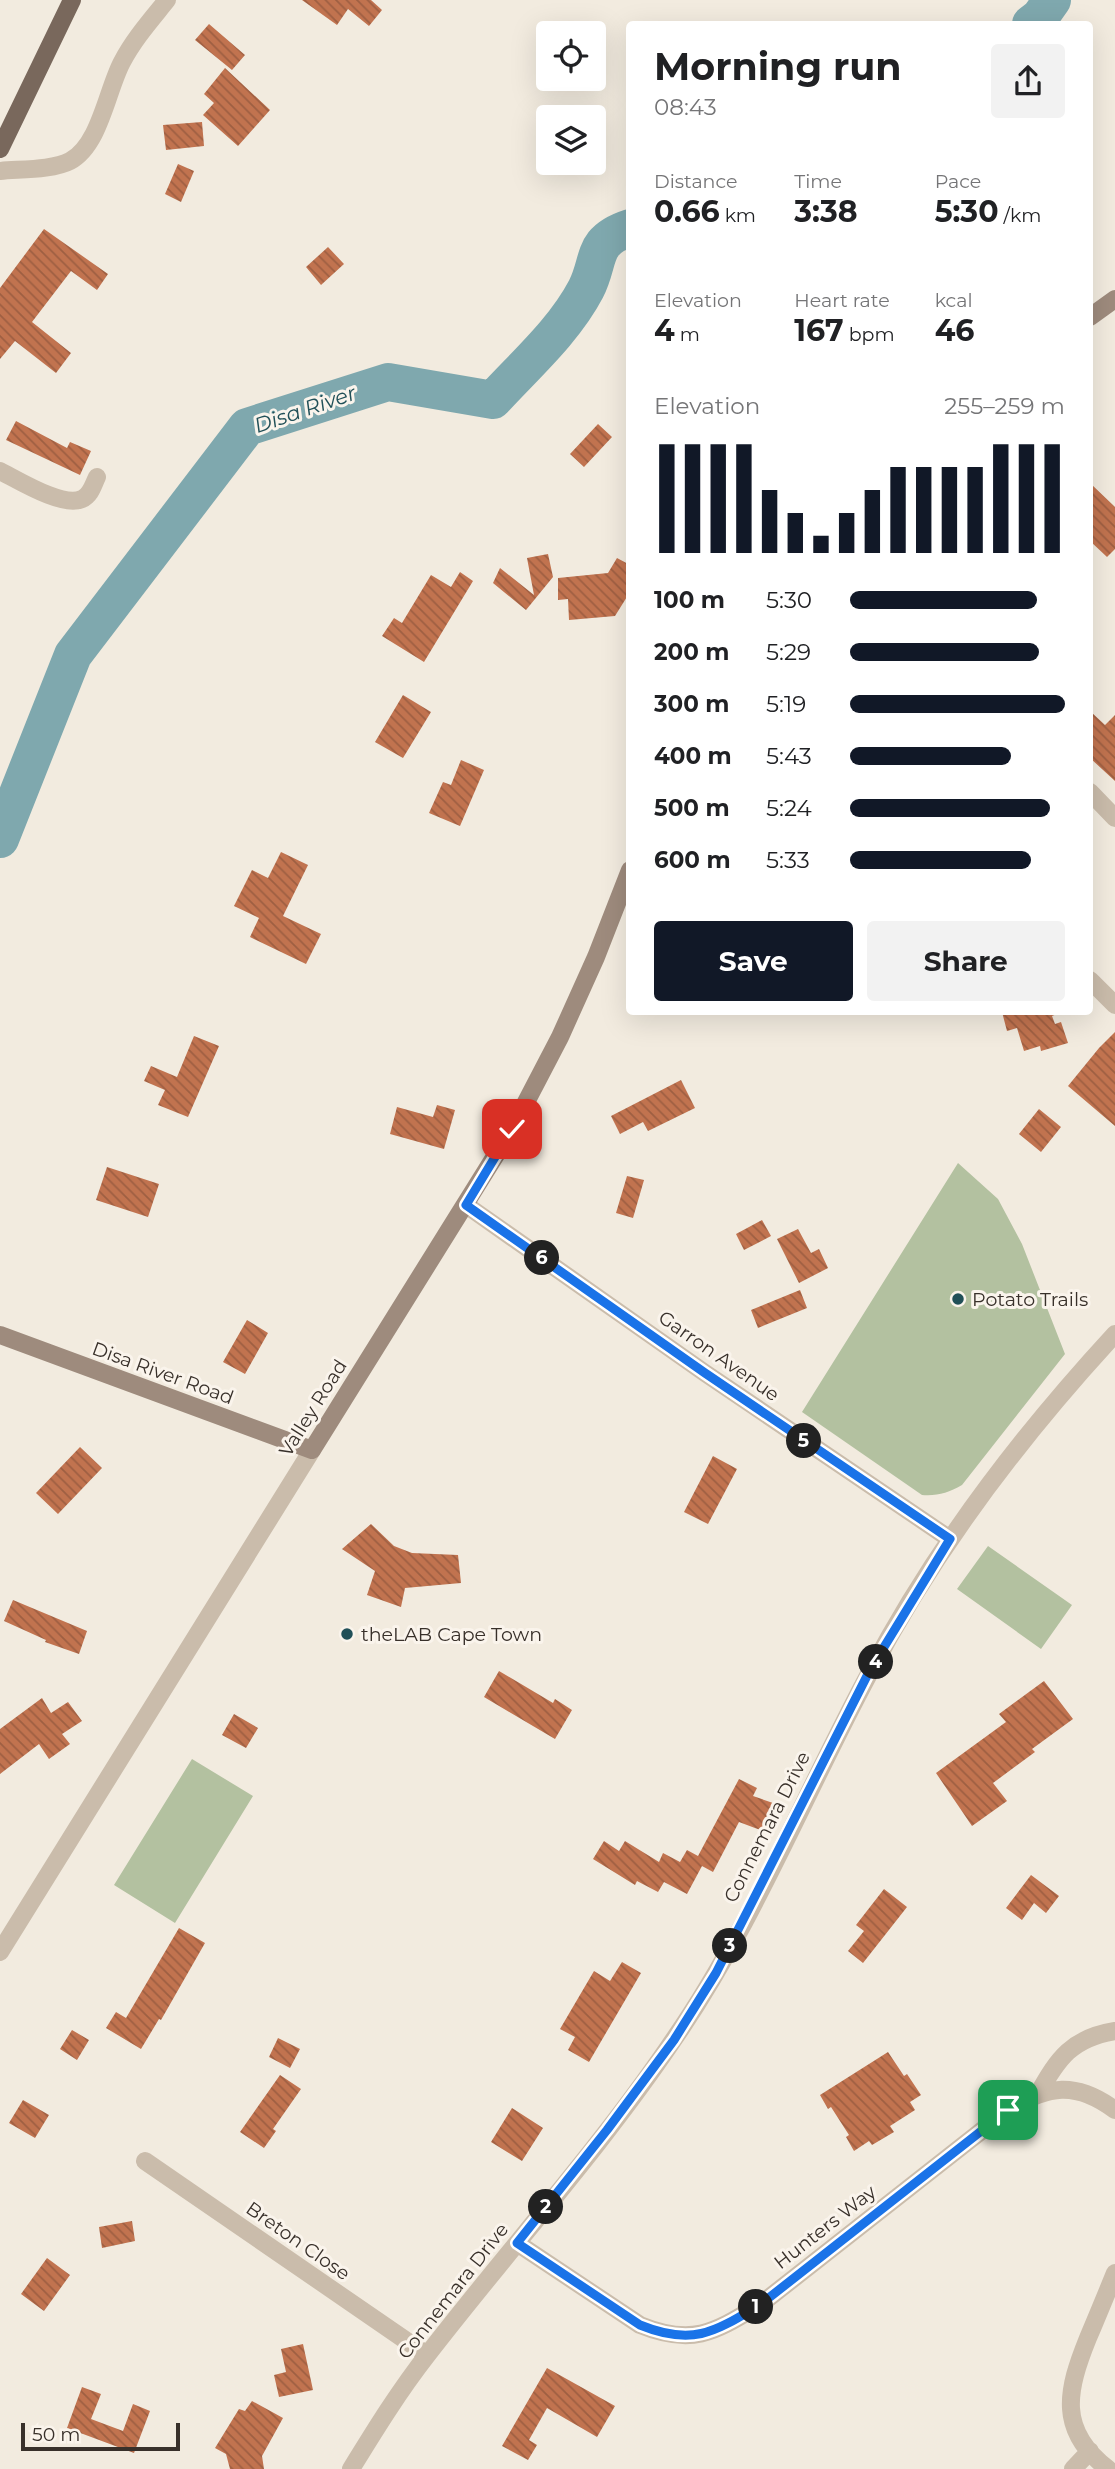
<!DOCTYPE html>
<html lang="en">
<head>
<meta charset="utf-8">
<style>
	:root { --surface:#fff; --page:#f2f2f2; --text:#202124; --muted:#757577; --accent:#111827 }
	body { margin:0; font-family:Montserrat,sans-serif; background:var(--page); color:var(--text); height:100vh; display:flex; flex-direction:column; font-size:26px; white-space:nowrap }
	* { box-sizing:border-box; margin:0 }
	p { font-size:23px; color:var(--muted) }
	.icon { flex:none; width:38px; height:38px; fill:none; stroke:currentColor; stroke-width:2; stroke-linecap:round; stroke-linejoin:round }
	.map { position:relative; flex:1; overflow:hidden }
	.drawer { position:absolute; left:626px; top:21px; width:467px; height:994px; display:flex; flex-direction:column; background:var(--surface); border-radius:7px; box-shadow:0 7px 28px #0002 }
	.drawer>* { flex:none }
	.tools { position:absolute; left:536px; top:21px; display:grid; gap:14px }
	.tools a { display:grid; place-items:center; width:70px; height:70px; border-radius:7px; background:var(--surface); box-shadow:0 7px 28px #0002; font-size:35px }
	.scale { position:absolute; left:21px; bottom:18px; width:159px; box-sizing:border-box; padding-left:7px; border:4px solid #38302a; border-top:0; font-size:19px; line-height:24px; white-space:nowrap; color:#38302a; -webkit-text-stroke:5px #faf4ec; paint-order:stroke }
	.pin { position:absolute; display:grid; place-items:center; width:60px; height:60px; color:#fff; margin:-30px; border-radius:14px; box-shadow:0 4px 10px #0006 }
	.km { position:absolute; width:35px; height:35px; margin:-18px; border-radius:50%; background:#222; color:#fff; font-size:19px; line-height:35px; text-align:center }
	.round { display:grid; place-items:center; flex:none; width:74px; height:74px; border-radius:7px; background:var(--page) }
	.overview { display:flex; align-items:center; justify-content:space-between; height:119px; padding:0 28px }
	h1 { font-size:38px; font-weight:700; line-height:52px }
	.metrics { display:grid; grid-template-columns:repeat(3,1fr); gap:10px; height:119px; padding:7px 28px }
	.metrics div { display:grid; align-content:center }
	.metrics b { font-size:30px; font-weight:700 }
	.metrics small { font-size:19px; font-weight:400 }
	.metrics p { font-size:19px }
	.chart { height:196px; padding:14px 28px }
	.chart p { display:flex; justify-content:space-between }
	.chart svg { width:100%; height:126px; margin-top:7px; stroke:var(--accent); stroke-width:6 }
	.button { display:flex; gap:14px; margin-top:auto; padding:14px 28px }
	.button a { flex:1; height:80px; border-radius:7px; background:var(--accent); color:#fff; font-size:28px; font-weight:700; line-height:80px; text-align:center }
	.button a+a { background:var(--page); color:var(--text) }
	ul { padding:0 28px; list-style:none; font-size:23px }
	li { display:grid; grid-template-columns:112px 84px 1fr; align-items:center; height:52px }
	li i { height:18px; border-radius:9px; background:var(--accent) }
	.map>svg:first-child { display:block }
</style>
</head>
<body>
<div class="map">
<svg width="1115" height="2469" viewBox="0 0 1115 2469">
	<defs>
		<pattern id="building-back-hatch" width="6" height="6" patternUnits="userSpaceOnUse" patternTransform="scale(1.75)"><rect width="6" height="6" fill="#c1734f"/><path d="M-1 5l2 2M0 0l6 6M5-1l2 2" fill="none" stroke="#9e5f42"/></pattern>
	</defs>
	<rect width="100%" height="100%" fill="#f2ebdf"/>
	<!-- pitch -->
	<path fill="#b3c1a0" d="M958,1163l40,36 24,45 43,110 -103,131c-14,8 -24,11 -40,10l-120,-83z
		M988,1546l84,59 -31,44 -84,-60z
		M192,1759l61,37 -78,127 -61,-38z"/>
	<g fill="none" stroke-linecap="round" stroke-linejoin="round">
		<!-- river -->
		<path stroke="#7fa8ae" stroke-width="38" d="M1031,24l9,-7 12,-17
			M0,839l73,-184 174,-228 141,-45 105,18c32,-35 71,-69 93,-111 15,-29 4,-48 44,-61"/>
	</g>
	<!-- building -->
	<path fill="url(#building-back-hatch)" d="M302,0h69l11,10 -13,16 -21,-17 -11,16z
		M209,24l36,31 -13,15 -37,-30z
		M225,68l45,42 -32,36 -35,-31 11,-12 -10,-9z
		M202,122l2,24 -38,4 -3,-25z
		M178,164l16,7 -13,31 -16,-8z
		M44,229l64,45 -11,16 -26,-19 -39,51 39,31 -15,20 -41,-32 -15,18v-71z
		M328,247l16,17 -23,21 -15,-18z
		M16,421l51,27 3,-6 21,9 -11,24 -74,-35z
		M598,424l14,13 -28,30 -14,-13z
		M1090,483l25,24v42l-8,8 -17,-16z
		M548,554l5,23 -27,33 -33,-27 7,-15 34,27 -7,-37z
		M617,558l13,7v27l-15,24 -46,4 -1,-21 -10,1v-22l50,-5z
		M460,572l13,9 -49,81 -42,-26 12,-18 8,5 29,-48 20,12z
		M403,695l28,17 -28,46 -28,-16z
		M1090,711l15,14 10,-10v66l-25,-23z
		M461,760l23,10 -24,56 -31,-13 14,-31 8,3z
		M281,852l27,13 -25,51 38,18 -15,30 -56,-27 9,-19 -25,-12 18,-36 16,8z
		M1002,1012h54l1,2 -5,2 3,8 6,-2 7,21 -27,8 -1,-5 -16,5 -7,-23 -10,3z
		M1115,1032v94l-47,-40 31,-38z
		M194,1036l25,10 -31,71 -30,-12 7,-15 -21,-9 7,-15 26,11z
		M681,1080l14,28 -47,23 -5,-9 -23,12 -9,-18z
		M437,1105l18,5 -11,39 -54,-15 7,-27 36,10z
		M1039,1109l22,18 -20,25 -22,-18z
		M107,1167l52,17 -11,33 -52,-17z
		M627,1176l17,4 -11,38 -17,-5z
		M762,1220l9,16 -27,14 -8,-16z
		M798,1229l13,24 8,-4 9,19 -29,15 -22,-44z
		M800,1290l7,18 -49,20 -7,-18z
		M247,1320l21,13 -23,41 -22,-12z
		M80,1447l22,21 -44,46 -22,-21z
		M713,1456l24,13 -29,55 -24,-12z
		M371,1524l23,22 18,7 46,2 3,28 -56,5 -4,19 -34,-12 8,-24 -33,-22z
		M13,1600l74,31 -8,23 -34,-12 1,-2 -42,-19z
		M499,1671l54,32 2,-4 17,11 -17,29 -71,-42z
		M1044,1681l29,38 -41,30 3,3 -42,31 14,18 -35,25 -36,-53 70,-51 -7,-8z
		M42,1698l9,15 17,-11 14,19 -20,13 8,10 -21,15 -10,-15 -39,30v-45z
		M234,1714l24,14 -12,20 -24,-13z
		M739,1779l18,9 -4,8 20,7 -10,28 -24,-9 -26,50 -11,-6 -15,28 -23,-12 -6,10 -21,-11 -2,4 -42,-26 11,-18 15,10 6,-10 34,21 4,-9 17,9 7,-12 11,6z
		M1031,1875l28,21 -13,17 -12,-10 -12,17 -16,-12z
		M884,1889l23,18 -44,56 -15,-12 16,-20 -8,-6z
		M179,1928l26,15 -44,77 -2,-1 -18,30 -35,-21 10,-16 10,6z
		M622,1962l19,11 -52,89 -21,-12 7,-13 -15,-8 34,-58 16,10z
		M72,2030l17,10 -12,20 -17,-11z
		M278,2038l22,11 -10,19 -21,-11z
		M888,2052l16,24 3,-2 14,21 -11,7 5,8 -25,16 4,6 -22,13 -3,-4 -15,10 -8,-14 3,-2 -18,-28 -3,2 -8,-14z
		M280,2075l21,14 -28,40 3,2 -12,17 -24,-16z
		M23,2100l26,15 -14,23 -26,-15z
		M512,2108l31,20 -21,33 -31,-19z
		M132,2221l3,20 -33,7 -3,-21z
		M47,2258l23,17 -26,36 -23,-17z
		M303,2344l10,46 -34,7 -5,-22 12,-3 -5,-23z
		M547,2368l68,38 -18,31 -50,-29 -18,32 8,5 -9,15 -26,-14z
		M82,2387l19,7 -10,25 32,12 10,-27 17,7 -16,42 -67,-25z
		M252,2401l31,17 -21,38 2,13h-34l-4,-15 -11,-6 24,-39 6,2z"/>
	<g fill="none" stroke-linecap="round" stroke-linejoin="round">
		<!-- street -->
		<path stroke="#cabcab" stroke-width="18" d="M0,171c19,-2 53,-1 70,-10 30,-16 37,-71 52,-99 12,-23 29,-42 45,-62
			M0,471c18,9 63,37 82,28 9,-4 11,-14 15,-22
			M1090,792l25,26
			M1090,980l25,25
			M466,1205l239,168 245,166
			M0,1952l312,-502
			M1038,2094c20,-36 34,-56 77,-63
			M145,2161l282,194
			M517,2243l123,82c54,22 76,6 121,-21l247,-194c40,-25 68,-29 107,0
			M351,2469c24,-39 48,-78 77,-115 81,-105 171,-204 246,-315 78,-113 130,-244 195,-365 65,-124 151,-237 246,-340
			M1073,2469l17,-18
			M1108,2469c-51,-39 -41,-79 -20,-131 9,-21 18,-43 27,-65"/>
		<!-- secondary -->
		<path stroke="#9e8b7d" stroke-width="18" d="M1090,317l25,-18
			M0,1335l312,115 200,-321 48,-92 36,-80 34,-87"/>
		<!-- primary -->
		<path stroke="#79685c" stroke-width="18" d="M0,149l72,-149"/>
	</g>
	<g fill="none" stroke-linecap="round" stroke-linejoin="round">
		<!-- route casing -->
		<g stroke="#fff" stroke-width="14">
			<path id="route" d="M512,1129l-46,76 239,168 245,166 -80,131 -154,303 -42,67 -67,90 -90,113 123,82c54,22 76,6 121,-21l247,-194"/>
		</g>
		<!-- route -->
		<use href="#route" stroke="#1a73e8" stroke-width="9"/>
	</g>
	<!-- markers -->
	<g fill="#215058" stroke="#faf4ec" stroke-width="2.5">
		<circle cx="958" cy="1299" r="7"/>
		<circle cx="347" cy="1634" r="7"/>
	</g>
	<g text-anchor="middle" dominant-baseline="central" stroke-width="6" stroke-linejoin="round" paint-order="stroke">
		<!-- poi labels -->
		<g font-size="19" fill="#38302a" stroke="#faf4ec" text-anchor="start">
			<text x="972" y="1299">Potato Trails</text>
			<text x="361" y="1634">theLAB Cape Town</text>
		</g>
		<!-- street labels -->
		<g font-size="19" fill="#38302a" stroke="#faf4ec">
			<text transform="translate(719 1356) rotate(35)">Garron Avenue</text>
			<text transform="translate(163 1373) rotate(20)">Disa River Road</text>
			<text transform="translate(313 1408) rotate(-58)">Valley Road</text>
			<text transform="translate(767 1827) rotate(-63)">Connemara Drive</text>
			<text transform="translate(825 2227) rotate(-38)">Hunters Way</text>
			<text transform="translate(298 2241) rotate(35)">Breton Close</text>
			<text transform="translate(453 2291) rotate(-52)">Connemara Drive</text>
		</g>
		<!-- water labels -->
		<g font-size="21" font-style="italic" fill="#215058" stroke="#faf4ec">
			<text transform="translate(305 409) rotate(-19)">Disa River</text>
		</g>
	</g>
</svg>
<div class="tools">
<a><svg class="icon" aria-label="locate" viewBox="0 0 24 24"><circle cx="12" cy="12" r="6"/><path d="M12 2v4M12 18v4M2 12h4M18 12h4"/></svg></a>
<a><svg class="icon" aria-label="layers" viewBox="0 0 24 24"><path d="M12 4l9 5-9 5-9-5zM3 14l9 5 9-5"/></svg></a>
</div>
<div class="scale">50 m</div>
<div class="pin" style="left:1008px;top:2110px;background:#1e9e55"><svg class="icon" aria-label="arrive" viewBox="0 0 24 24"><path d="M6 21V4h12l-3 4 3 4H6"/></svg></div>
<div class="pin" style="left:512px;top:1129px;background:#d93025"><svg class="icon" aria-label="check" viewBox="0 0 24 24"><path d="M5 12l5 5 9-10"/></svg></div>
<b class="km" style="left:756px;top:2307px">1</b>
<b class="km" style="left:546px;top:2207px">2</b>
<b class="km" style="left:730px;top:1946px">3</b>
<b class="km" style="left:876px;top:1662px">4</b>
<b class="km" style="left:804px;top:1441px">5</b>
<b class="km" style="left:542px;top:1258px">6</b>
<section class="drawer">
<div class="overview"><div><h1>Morning run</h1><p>08:43</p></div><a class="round"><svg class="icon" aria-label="share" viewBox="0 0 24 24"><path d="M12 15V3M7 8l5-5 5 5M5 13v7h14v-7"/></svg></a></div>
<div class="metrics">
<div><p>Distance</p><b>0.66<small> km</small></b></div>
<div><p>Time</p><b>3:38</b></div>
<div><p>Pace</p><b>5:30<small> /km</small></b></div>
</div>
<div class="metrics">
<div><p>Elevation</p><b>4<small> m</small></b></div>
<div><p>Heart rate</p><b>167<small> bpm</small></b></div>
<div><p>kcal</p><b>46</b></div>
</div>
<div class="chart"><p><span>Elevation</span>255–259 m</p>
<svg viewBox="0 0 160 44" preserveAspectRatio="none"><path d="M5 44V6M15 44V6M25 44V6M35 44V6M45 44V22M55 44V30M65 44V38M75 44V30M85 44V22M95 44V14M105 44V14M115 44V14M125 44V14M135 44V6M145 44V6M155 44V6"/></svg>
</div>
<ul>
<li><b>100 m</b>5:30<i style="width:87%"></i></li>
<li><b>200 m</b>5:29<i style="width:88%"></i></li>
<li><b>300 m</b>5:19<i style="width:100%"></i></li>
<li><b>400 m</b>5:43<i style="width:75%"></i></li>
<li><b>500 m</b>5:24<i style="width:93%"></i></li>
<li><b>600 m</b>5:33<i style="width:84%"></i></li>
</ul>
<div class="button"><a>Save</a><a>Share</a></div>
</section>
</div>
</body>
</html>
